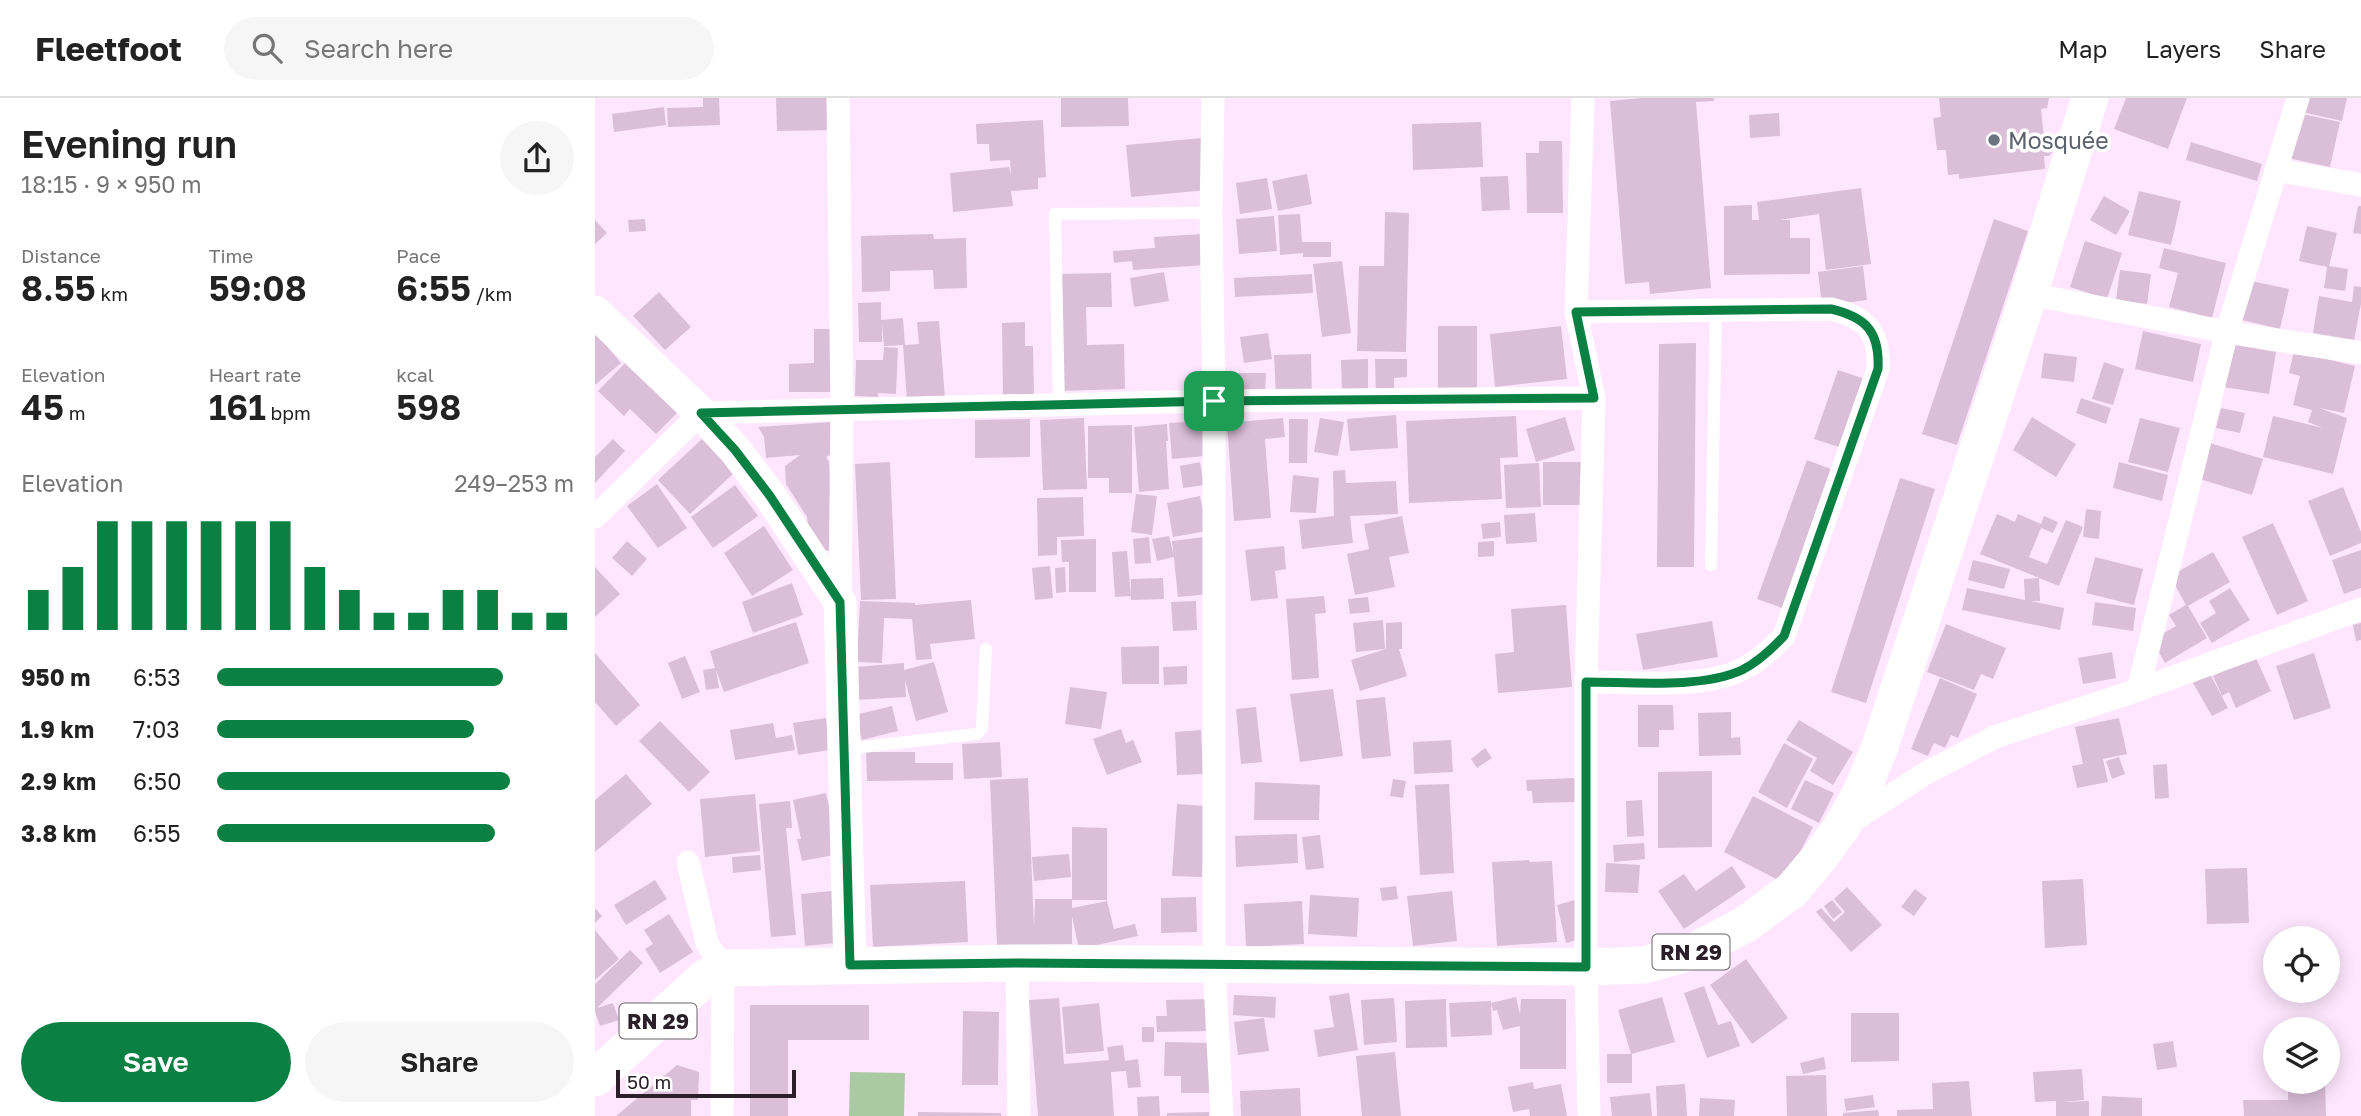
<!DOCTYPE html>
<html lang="en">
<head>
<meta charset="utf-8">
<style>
	:root { --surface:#fff; --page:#f6f6f6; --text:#222; --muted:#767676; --line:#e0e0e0; --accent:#0b8043 }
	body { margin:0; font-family:"Golos Text",sans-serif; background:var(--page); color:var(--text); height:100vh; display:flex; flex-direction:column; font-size:26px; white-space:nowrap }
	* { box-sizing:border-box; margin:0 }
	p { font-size:23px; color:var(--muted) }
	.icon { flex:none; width:38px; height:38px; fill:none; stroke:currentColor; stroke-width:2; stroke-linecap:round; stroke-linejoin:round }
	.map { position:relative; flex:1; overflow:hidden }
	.details { display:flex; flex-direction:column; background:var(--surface); width:595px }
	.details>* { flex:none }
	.controls { position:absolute; left:1668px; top:828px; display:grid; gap:14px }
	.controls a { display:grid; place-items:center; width:77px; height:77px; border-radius:50%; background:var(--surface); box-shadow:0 4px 18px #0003; font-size:35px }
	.scale { position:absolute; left:21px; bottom:18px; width:180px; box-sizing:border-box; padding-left:7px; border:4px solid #2b202a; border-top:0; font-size:19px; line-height:24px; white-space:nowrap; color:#2b202a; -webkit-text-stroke:5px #fff; paint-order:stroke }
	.pin { position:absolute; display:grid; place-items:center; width:60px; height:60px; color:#fff; margin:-30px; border-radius:14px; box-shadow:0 4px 10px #0006 }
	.round { display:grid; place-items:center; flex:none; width:74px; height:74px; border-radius:37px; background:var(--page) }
	.head { display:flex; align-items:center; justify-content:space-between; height:119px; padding:0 21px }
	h1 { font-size:38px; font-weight:600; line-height:52px }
	.metrics { display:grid; grid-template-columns:repeat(3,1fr); gap:10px; height:119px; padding:7px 21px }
	.metrics div { display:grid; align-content:center }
	.metrics b { font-size:35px; font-weight:600 }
	.metrics small { font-size:19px; font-weight:400 }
	.metrics p { font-size:19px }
	.chart { height:196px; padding:14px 21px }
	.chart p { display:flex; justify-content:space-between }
	.chart svg { width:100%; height:126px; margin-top:7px; stroke:var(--accent); stroke-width:6 }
	.cta { display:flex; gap:14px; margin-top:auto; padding:14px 21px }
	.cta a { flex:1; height:80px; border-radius:42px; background:var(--accent); color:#fff; font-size:28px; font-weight:600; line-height:80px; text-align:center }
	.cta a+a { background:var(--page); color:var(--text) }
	ul { padding:0 21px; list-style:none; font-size:23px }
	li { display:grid; grid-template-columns:112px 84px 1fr; align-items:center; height:52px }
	li i { height:18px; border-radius:9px; background:var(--accent) }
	header { display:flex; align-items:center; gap:42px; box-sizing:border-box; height:98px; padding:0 35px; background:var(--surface); border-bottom:2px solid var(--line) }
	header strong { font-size:33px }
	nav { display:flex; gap:38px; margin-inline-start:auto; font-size:24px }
	.search { width:490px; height:63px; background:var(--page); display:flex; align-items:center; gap:18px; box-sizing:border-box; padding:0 24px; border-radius:38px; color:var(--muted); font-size:26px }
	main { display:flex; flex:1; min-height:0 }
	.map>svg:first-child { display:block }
</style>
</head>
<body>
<header>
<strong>Fleetfoot</strong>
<div class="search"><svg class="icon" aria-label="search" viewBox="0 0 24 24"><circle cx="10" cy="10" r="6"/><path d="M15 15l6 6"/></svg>Search here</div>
<nav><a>Map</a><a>Layers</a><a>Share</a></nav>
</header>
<main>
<section class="details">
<div class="head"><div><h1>Evening run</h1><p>18:15 · 9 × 950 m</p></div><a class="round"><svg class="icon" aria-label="share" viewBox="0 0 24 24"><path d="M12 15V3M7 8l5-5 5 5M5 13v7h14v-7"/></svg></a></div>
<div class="metrics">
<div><p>Distance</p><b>8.55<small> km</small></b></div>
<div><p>Time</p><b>59:08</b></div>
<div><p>Pace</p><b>6:55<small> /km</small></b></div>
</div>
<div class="metrics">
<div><p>Elevation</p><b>45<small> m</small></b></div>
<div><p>Heart rate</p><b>161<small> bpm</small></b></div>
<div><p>kcal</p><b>598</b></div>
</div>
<div class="chart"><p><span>Elevation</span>249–253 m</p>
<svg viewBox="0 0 160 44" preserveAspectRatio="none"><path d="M5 44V30M15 44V22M25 44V6M35 44V6M45 44V6M55 44V6M65 44V6M75 44V6M85 44V22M95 44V30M105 44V38M115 44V38M125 44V30M135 44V30M145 44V38M155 44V38"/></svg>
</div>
<ul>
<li><b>950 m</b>6:53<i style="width:80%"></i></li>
<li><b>1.9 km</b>7:03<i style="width:72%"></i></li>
<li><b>2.9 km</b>6:50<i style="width:82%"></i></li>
<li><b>3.8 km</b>6:55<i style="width:78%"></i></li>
</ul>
<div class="cta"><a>Save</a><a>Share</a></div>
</section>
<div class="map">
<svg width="1766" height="1018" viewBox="0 0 1766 1018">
	<rect width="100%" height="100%" fill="#fee7fe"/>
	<!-- green -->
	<path fill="#aacaa3" d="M255,974l55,1 -1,43h-55z"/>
	<!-- building -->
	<path fill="#dbbed8" d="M108,0h16l1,27 -52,2 -1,-19 36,-1z
		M181,0h58l1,32 -58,1z
		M466,0h67l1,28 -68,1z
		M1047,0h72v3l-18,1 15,186 -61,6 -1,-12 -24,2 -15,-183z
		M1344,0h110l-2,10 -6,1 3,29 10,4 2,5 -7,9h-5l1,13 -86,10v-5l-11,1 -2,-25h-9l-4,-32 8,-1z
		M1531,0h61l-19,51 -54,-20z
		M1710,0h42l-5,23 -40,-9z
		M69,9l2,18 -52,7 -2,-18z
		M1184,15l1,23 -30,2 -1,-23z
		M1703,15l42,9 -10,45 -42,-9z
		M448,22l3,57 -8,1v11l-27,2 2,15 -60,6 -3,-39 59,-6 2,9 -1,-16 -20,1 -1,-17h-12l-1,-20z
		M886,24l2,45 -70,3 -1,-46z
		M607,40l6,52 -77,7 -5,-52z
		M944,43h23l1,72h-36l-1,-60h13z
		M1596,44l71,22 -5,17 -71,-21z
		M712,76l5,30 -34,7 -6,-30z
		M913,78l2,34 -28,1 -2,-34z
		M672,80l5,31 -32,5 -4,-31z
		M1266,90l10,76 -45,6 -7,-56 -40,6h11v18h20v36l-86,1v-69l28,-1v15h7l-2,-18z
		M1544,93l42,10 -10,44 -43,-10z
		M1509,98l26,15 -14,24 -26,-15z
		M1763,108h3v28l-8,-1z
		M790,114l24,1 -3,139 -49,-1 2,-85h25z
		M705,116l2,28h29v15h-28v-4l-23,2 -2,-40z
		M679,118l3,35 -38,3 -3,-35z
		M50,121l1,12 -17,1 -1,-12z
		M1399,121l34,12 -71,214 -35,-11z
		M0,122l12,13 -12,11z
		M1712,128l30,7 -8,33 19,3 -3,22 -21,-3 3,-21 -28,-6z
		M338,136l1,5 32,-1 1,50 -33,1 -1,-19 -43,1v20l-28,1 -1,-56z
		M607,136l3,31 -72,5 -1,-9 -18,2 -1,-12 42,-3 -1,-11z
		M1490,143l37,12 -15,46 -37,-12z
		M1569,150l62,15 -14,55 -43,-11 9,-34 -19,-5z
		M747,163l9,72 -29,4 -9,-73z
		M1268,168l4,34 -45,6 -4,-34z
		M1525,172l31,4 -4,30 -31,-4z
		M569,174l5,29 -35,6 -4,-29z
		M516,175l1,34h-26l1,38 37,-1 1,45 -67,2 -2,-117z
		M717,176l1,19 -78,4 -1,-19z
		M1656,183l38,8 -9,40 -38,-9z
		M1759,188l7,1v17l-7,36 -41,-7 6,-37 33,6z
		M64,194l32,35 -26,23 -32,-34z
		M286,204v18l22,-2 2,27 14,-1 -2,-22 22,-1 6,78 -38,3 -4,-57 -19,1 -2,-22v18h-23l-1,-39z
		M430,224v24h8l1,49 -31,1 -1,-73z
		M843,228h39v67h-39z
		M966,228l6,53 -72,8 -5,-53z
		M219,231h17l1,63h-43v-28l25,-1z
		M1548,233l58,13 -8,38 -58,-13z
		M0,234l26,31 -26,22z
		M673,235l4,26 -28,4 -4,-26z
		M1101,245l-2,224h-37l2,-223z
		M1635,246l46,8 -7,42 -46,-7z
		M289,249l14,1 -2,46 -18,-1v4l-23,-1 1,-36h27z
		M1699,253l61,15 -11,47 -25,-5 28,10 -14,56 -70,-17 10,-41 50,12 -15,-6 4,-12 -19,-5 7,-29 -11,-3z
		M1449,255l33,4 -3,25 -33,-4z
		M716,256l1,42 -36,1 -2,-42z
		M34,261l51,51 -24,24 -26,-25 -6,7 -26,-25z
		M773,261v33l-26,1 -1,-33z
		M780,261h32v18l-13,1v18l-18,1z
		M1509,264l20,7 -11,36 -21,-6z
		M1243,272l33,11 -23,69 -34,-11z
		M644,275h27l-1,20 -26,-1z
		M1486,300l30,10 -5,16 -30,-11z
		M1626,310l24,5 -5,20 -24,-5z
		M801,317l2,33 -48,3 -3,-32z
		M921,318l2,41 -18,1 2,41 -93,4 -3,-82z
		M970,319l10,33 -39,12 -10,-33z
		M1437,319l44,27 -20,33 -43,-27z
		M489,320l3,71 -44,1 -3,-70z
		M688,320l2,19 -20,2 6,79 -37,3 -7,-98z
		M725,320l24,4 -6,34 -24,-4z
		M1545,320l40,10 -12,44 -40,-10z
		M435,321v38l-55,1v-38z
		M694,321h19l-1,44h-18z
		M609,323l2,35 -34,3 -3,-36z
		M236,324l2,31 -7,4 3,5 6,88 -15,1 -12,-19 -1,-15 -21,-33 -1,-18 15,-11 -34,3 -2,-21 -6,-10z
		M572,326l1,17h-2l3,48 -30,3 -5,-65z
		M537,327v68h-23v-15h-21v-52z
		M18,341l12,12 -30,32v-26z
		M107,341l32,34 -44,41 -32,-34z
		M1608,343l60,18 -11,36 -59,-18z
		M1212,362l34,13 -50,138 -34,-12z
		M295,364l6,137 -35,1 -6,-136z
		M605,364l4,23 -21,3 -3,-22z
		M948,364h40v43h-40z
		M1524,364l49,13 -6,26 -49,-13z
		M944,365l2,44 -35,1 -2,-43z
		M750,372l1,13 50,-2 2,33 -48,2 3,27 -51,6 -3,-29 35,-4 -1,-45z
		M698,377l26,3 -3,35 -26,-1z
		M1305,380l35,11 -69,214 -35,-11z
		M62,386l30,44 -29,20 -31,-42z
		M140,387l23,31 -45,32 -22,-31z
		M1748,389l18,45v11l-31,13 -22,-55z
		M541,396l21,2 -5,39 -21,-3z
		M605,398l7,35 -34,6 -6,-34z
		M488,399l1,39 -27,1v18l-19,1 -1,-58z
		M1491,411l15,2 -2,28 -16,-2z
		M940,415l2,29 -31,2 -2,-29z
		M1402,416l18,8 3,-8 23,10 3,-8 14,6 -5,11 -12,-5 -12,29 18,7 19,-44 17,7 -24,59 -79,-32z
		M807,418l7,37 -20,4 6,30 -40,8 -8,-41 22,-5 -5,-25z
		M905,424l1,15 -18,2 -2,-15z
		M1678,425l35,78 -31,14 -35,-78z
		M169,428l29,44 -41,26 -28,-43z
		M574,438l5,21 -17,4 -5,-22z
		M554,439l2,26 -16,1 -2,-25z
		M609,439l6,57 -32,3 -6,-56z
		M501,441v53h-27v-30h-7l-1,-22z
		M32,443l20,18 -15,17 -20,-18z
		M899,443v15l-16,1v-15z
		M689,448l2,23 -11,2 3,27 -27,3 -6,-51z
		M1766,452v38l-17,6 -12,-34z
		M532,453l4,45 -16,1 -3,-45z
		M1618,454l17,30 -42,24 19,32 -42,25 -13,-23 24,-14 -7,-11 17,-10 -16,-29z
		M1500,459l48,12 -9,36 -48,-12z
		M1378,462l37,9 -6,20 -36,-9z
		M455,468l3,32 -18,2 -3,-32z
		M0,469l25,27 -25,23z
		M470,469l1,25 -10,1 -1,-25z
		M568,480l1,21 -33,1v-21z
		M1444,480l1,23h-9l33,7 -4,22 -98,-20 5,-22 58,12 -1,-21z
		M197,485l11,32 -50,18 -11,-31z
		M1635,490l20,32 -38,23 -12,-20 16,-10 -7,-12z
		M729,498l2,17 -11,1 4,64 -27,2 -6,-81z
		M773,499l2,15 -20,2 -2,-15z
		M376,502l4,39 -45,5 2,15 -16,1 -4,-41 -28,-1 -2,45 -25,-1 3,-61 55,2v2z
		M601,503l1,29 -24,1 -2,-29z
		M1500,504l41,6 -3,23 -41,-6z
		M971,507l6,82 -74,6 -3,-39 19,-2 -3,-43z
		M788,522l2,29 -29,3 -3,-29z
		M1117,523l6,36 -75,13 -7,-36z
		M201,524l13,41 -85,29 -8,-22 3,18 -13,2 -3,-20 12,-2 -5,-17z
		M807,524v27h-3l8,27 -47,15 -9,-31 35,-11v-26z
		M1766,525v17l-5,1 -3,-16z
		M1351,526l60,24 -13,31 -12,-5 -7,16 -47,-18z
		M564,548v38h-37l-1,-37z
		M1517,554l4,26 -33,6 -5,-26z
		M0,555l45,52 -24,21 -21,-24z
		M1719,555l17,55 -37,12 -18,-54z
		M90,558l15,36 -18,7 -14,-36z
		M1660,558l16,35 -35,17 -7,-16 -7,4 -9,-20z
		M339,564l14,50 -32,9 -11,-41 1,17 -49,3 -2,-33 49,-4v7z
		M592,568v18l-23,1 -1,-18z
		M1615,576l18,34 -16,8 -19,-33z
		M1345,580l37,16 -19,44 -7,-3 -6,13 -11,-5 -6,13 -17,-7z
		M475,589l37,5 -6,37 -36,-5z
		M738,591l10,67 -43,6 -10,-68z
		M790,599l6,59 -29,3 -6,-59z
		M1043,607h35l1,25h-15v17h-21z
		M297,608l6,25 -36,9 -7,-25z
		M661,609l6,55 -21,2 -5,-55z
		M1136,614v26l9,-1 1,18 -42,1 -1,-43z
		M231,620l4,32 -32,5 -5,-32z
		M1524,620l8,36 -24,5 5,23 -31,6 -5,-22 11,-2 -8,-37z
		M1204,622l54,32 -20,33 -23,-14 7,-13 -31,-18z
		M65,623l50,51 -21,20 -50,-51z
		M178,625l3,15 16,-3 3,15 -60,10 -5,-30z
		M526,631l5,14 7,-3 9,22 -35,13 -14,-36z
		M606,632l2,44 -26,1 -2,-43z
		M856,642l2,32 -39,2 -1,-32z
		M405,644l2,35 -38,2 -2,-35z
		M1189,645l29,16 -26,49 -29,-16z
		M890,650l7,10 -15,10 -6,-9z
		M271,654h49v11h38v17l-86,1z
		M1524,659l6,17 -13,5 -6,-18z
		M1572,666l2,34 -14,1 -2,-34z
		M1117,673v76l-54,1v-76z
		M31,676l26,30 -57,48v-52z
		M433,680l6,149 1,-28h37v-72l35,1v72h-35v8l35,-7 7,28 21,-5 3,12 -59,13 -7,-33v28l-75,1 -7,-165z
		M980,680l1,24 -43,1 -1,-12h-5l-1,-11z
		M798,681l13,2 -3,17 -13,-2z
		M1210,682l29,13 -15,30 -28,-14z
		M660,684l65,3 -1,35h-65z
		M854,686l5,89 -34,2 -5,-90z
		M231,695l13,61 -37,7 -5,-22h4l-8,-39z
		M160,696l5,57 -55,6 -5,-58z
		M1158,698l60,31 -29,56 -60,-31z
		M1047,702l2,36 -17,1 -1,-36z
		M195,703l2,27h-6l10,107 -25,2 -12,-133z
		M582,706l29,2 -4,71 -30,-1z
		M702,736l1,29 -62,4 -1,-31z
		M725,737l4,33 -18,2 -4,-33z
		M1049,745l1,16 -31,3 -1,-17z
		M474,756l2,23 -37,4 -2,-24z
		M165,757l1,15 -28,3 -1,-16z
		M934,762l1,2 22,-1 5,81 -60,4 -5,-84z
		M1011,765l34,2 -2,28 -33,-1z
		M1137,768l14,21 -62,42 -26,-38 26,-17 12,17z
		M1652,770l2,55 -42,1 -2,-55z
		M1488,781l4,66 -42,3 -3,-67z
		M60,782l12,19 -41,26 -12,-20z
		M370,783l3,61 -95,5 -3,-62z
		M801,788l2,13 -16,2 -2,-13z
		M1252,789l35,38 -31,27 -35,-40 5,-4 13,14 11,-10 -11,-13z
		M1320,791l12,9 -13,18 -13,-9z
		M237,793l4,52 -31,3 -4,-52z
		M857,793l5,50 -44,5 -6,-50z
		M715,797l49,3 -2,39 -49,-3z
		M601,799l1,35 -36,1v-35z
		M980,802l10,38 -19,5 -9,-38z
		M1237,802l10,12 -9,7 -9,-13z
		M707,803l2,43 -58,3 -2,-43z
		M0,810l7,8 -7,7z
		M74,816l24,38 -33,21 -15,-24 8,-5 -9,-14z
		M0,832l24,29 -24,21z
		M35,852l13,13 -46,45 16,-5 6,17 -19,6 -5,-14v-28z
		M1151,861l42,59 -36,26 -42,-59z
		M1109,888l14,39 13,-4 9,25 -33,12 -23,-65z
		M754,895l9,57 -40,7 -4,-27 20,-3 -5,-31z
		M639,897l42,2 -1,21 -42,-3z
		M921,899l4,17 1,-15h45v70h-46v-43l-17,4 -6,-20 -4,1 -2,-8z
		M1067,899l13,45 -44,12 -13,-44z
		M464,900l5,66 45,-4 -2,-13 16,-2 2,16 13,-2 3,28 -13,1 -2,-17 -15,1 3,44h-76l-9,-116z
		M799,900l3,44 -33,3 -3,-45z
		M614,901l1,32 -53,1 -1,-16h11l-1,-16z
		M851,901l1,48 -41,1 -1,-47z
		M896,903l1,34 -41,2 -2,-34z
		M504,905l5,48 -38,3 -4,-47z
		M155,907h119v35h-81v76h-38z
		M368,913l36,1 -1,73h-36z
		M1256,915h48v48l-48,1z
		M669,920l5,33 -31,4 -4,-33z
		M547,929h12v15h-12z
		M1578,943l4,26 -20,3 -4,-26z
		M570,944l47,1v50h-31v-17h-17z
		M800,954l6,64h-39l-6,-60z
		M1012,956h25v29h-25z
		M1229,959l2,12 -23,5 -3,-11z
		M82,967l22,7 -1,28h-7v16h-75z
		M1487,971l2,31 -24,2 29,-1v15h-33v-15l-21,1 -2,-30z
		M1231,977l1,41h-40l-1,-40z
		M1374,983l3,35h-75v-6l36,-1 -1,-26z
		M938,984l1,7 27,-5 6,32h-37l-1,-7 -16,3 -5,-25z
		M1090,986l2,32h-30l-1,-30z
		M1693,986h37l1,32h-82l-1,-16h45z
		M705,990l1,28h-60l-1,-25z
		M1055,995l2,23h-40l-2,-19z
		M1278,997l2,12 -29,4 -2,-12z
		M564,998l1,20h-22l-1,-19z
		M1507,998l40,2v18h-41z
		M1105,1000l35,2 -1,16h-35z
		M1283,1012l1,6h-36v-3z
		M323,1014l83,1v3h-83z
		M614,1014v4h-42v-3z"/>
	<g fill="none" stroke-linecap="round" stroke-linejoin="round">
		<!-- lane -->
		<path stroke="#fff" stroke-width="12" d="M464,308l-4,-192 156,-1
			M1116,467l5,-255
			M250,651l132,-15 5,-6 4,-79"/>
		<!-- street -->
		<path stroke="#fff" stroke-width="23" d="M243,0l4,311 -2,193
			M618,0l-2,115 3,188v564l8,151
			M988,0l-7,214 18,86 -8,284v285l3,149
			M1681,72l85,15
			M1434,196l198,38 134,21
			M981,214l255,-3c35,8 49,23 47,60l-94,267c-13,14 -26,26 -43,34 -40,19 -109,12 -155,12
			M0,419l106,-104 513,-12 380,-3
			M1543,592l89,-358 71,-234
			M1254,725l77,-50 69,-36 143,-47 223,-81
			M93,764l19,81 16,25 -1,148
			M422,865l2,153"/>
		<!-- secondary -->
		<path stroke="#fff" stroke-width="33" d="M0,214l106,101 34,37 35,46 70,106 10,363"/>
		<!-- primary -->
		<path stroke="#fff" stroke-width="37" d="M0,980l110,-100 18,-10 294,-5 569,4 58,-2 51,-14 51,-27 46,-34 27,-32 22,-30 20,-35 18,-44 150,-455 61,-196"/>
	</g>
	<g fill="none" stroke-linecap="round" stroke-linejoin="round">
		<!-- route casing -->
		<g stroke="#fff" stroke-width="14">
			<path id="route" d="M1236,211c35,8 49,23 47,60l-94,267c-13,14 -26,26 -42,34 -41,19 -110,12 -156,12v285l-569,-4 -167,2 -10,-363 -70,-106 -35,-46 -34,-37 513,-12 380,-3 -18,-86z"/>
		</g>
		<!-- route -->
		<use href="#route" stroke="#0b8043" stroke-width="9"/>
	</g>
	<!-- markers -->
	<circle fill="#6b7280" stroke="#fff" stroke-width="2.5" cx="1399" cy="42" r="7"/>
	<g text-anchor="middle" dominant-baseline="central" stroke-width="7" stroke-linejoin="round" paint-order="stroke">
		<!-- shield labels -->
		<g fill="#fff" stroke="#6b636a" stroke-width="2">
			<rect x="1057.5" y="836.5" width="77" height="35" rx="5"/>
			<rect x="24.5" y="905.5" width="77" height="35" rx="5"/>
		</g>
		<g font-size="21" font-weight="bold" fill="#2b202a">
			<text x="1096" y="854">RN 29</text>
			<text x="63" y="923">RN 29</text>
		</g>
		<!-- worship labels -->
		<g font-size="23" fill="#5b616d" stroke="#fff" text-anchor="start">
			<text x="1413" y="42">Mosquée</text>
		</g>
	</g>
</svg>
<div class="controls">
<a><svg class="icon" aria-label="locate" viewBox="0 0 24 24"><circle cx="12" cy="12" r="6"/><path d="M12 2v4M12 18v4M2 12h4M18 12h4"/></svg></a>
<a><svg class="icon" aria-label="layers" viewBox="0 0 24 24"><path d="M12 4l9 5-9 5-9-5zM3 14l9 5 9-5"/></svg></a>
</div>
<div class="scale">50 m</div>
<div class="pin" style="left:619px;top:303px;background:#1e9e55"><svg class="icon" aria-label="arrive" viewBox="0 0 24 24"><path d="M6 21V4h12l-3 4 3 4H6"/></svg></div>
</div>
</main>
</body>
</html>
